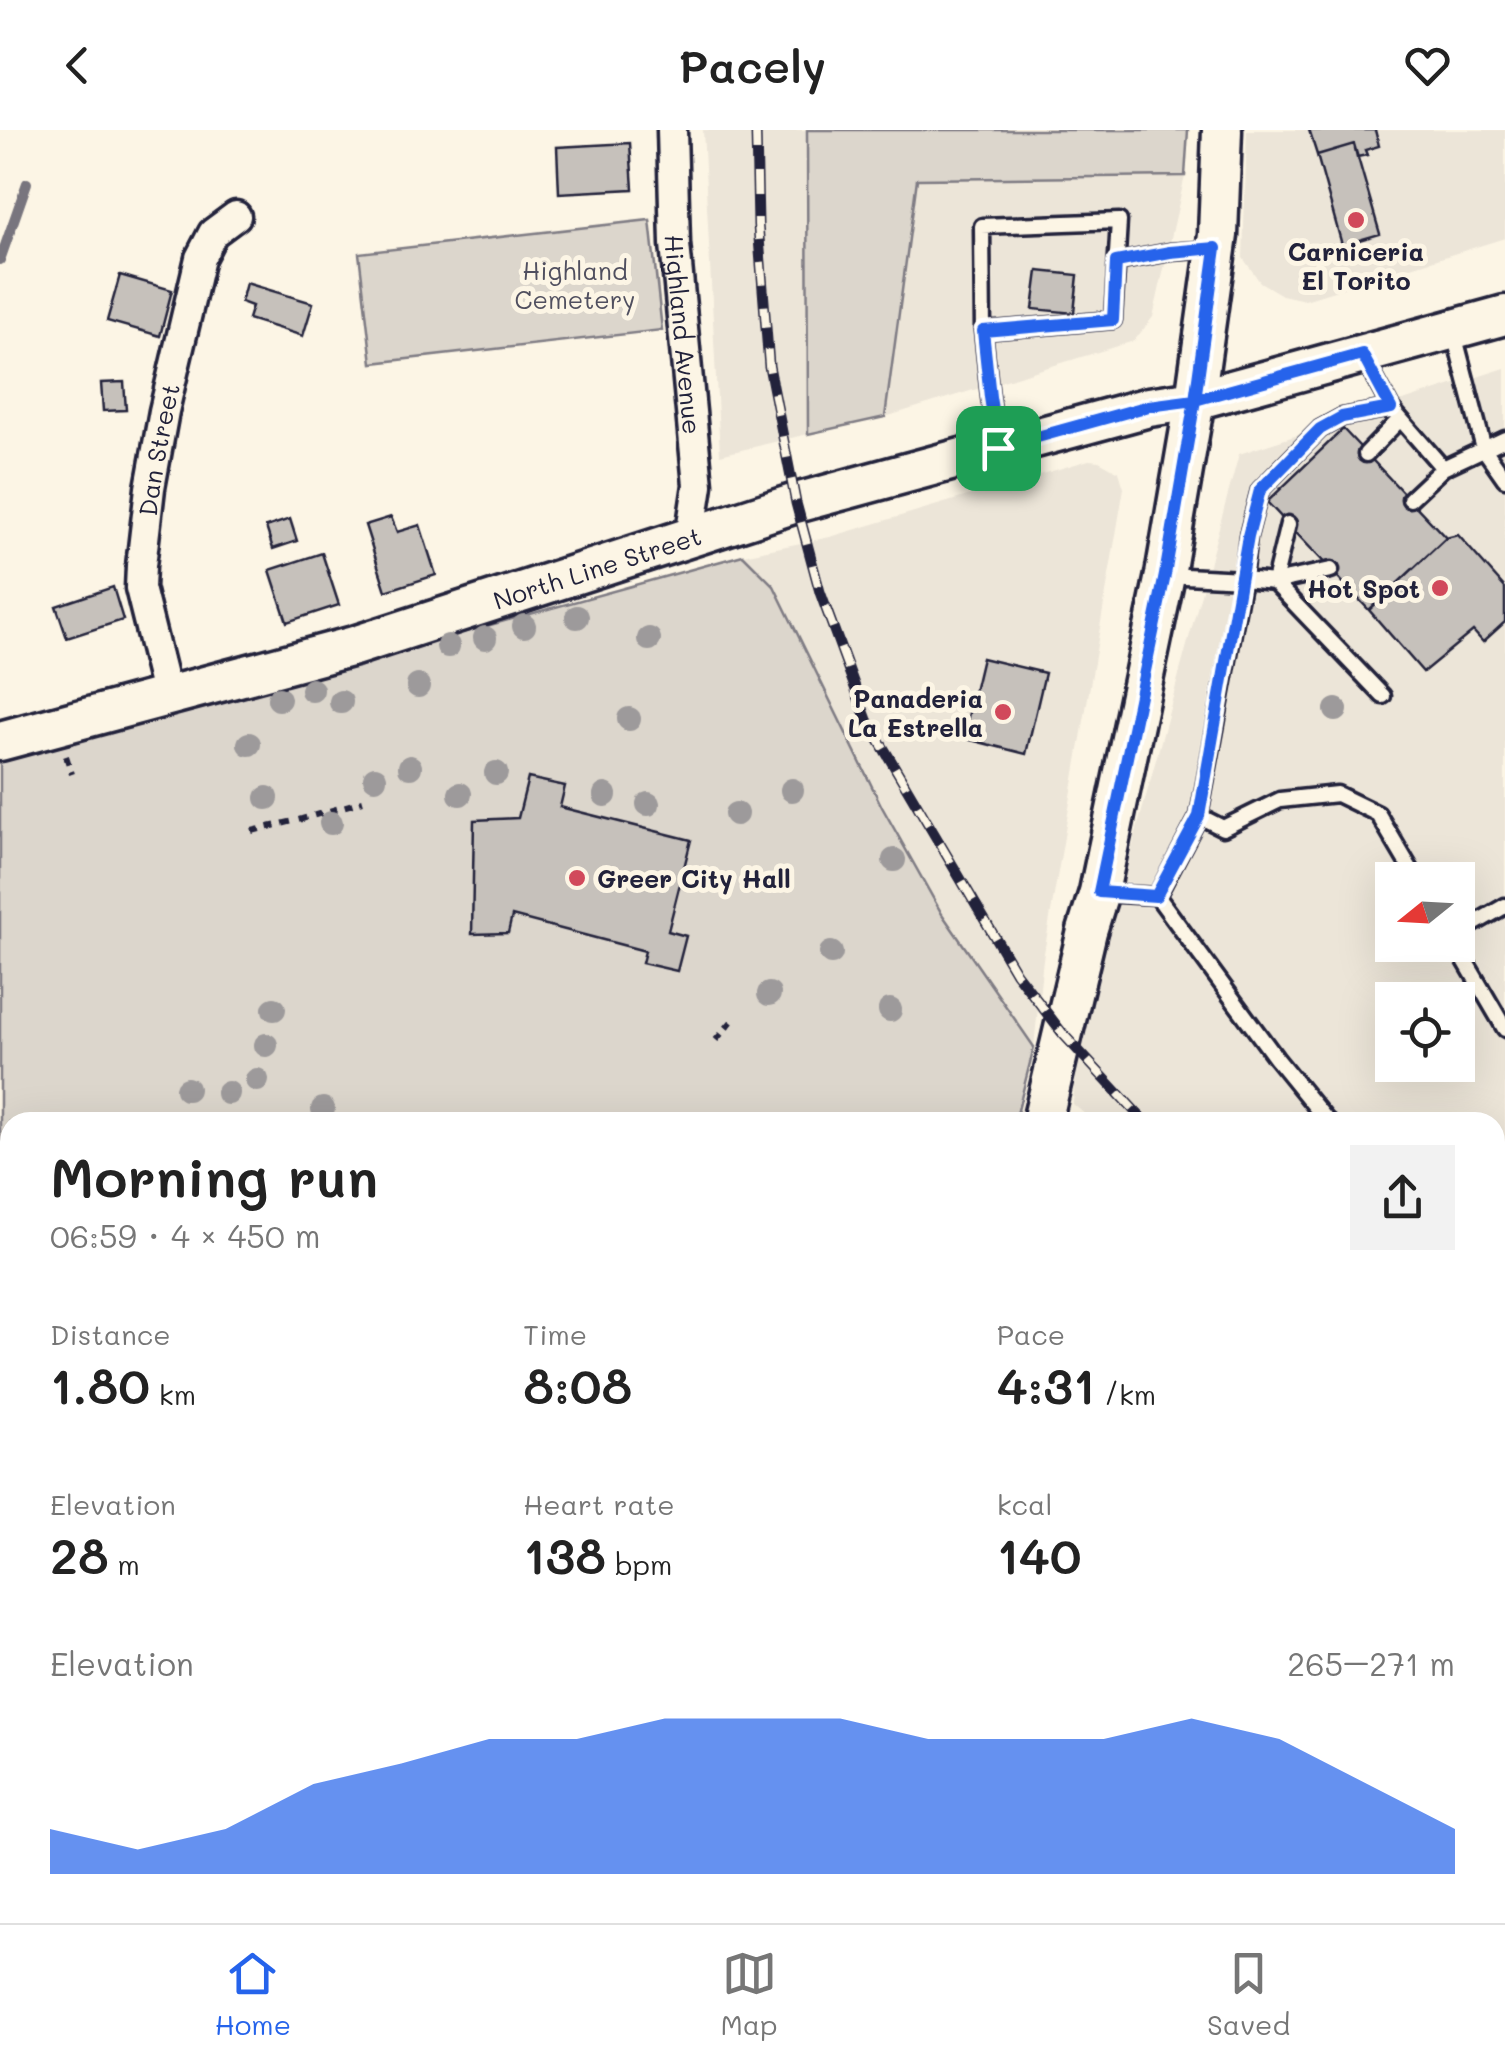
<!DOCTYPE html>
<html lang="en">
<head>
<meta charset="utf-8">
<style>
	:root { --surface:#fff; --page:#f2f2f2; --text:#222; --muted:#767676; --line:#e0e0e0; --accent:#2563eb }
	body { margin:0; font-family:Mali,sans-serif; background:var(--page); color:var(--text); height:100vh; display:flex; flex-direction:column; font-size:38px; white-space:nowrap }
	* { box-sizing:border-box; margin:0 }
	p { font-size:32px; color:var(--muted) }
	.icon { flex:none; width:55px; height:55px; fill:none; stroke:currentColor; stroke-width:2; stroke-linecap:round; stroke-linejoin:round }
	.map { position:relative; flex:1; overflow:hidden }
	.sheet { position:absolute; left:0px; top:982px; width:1505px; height:812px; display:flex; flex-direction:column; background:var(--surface); border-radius:30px 30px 0 0; box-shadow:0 10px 40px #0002 }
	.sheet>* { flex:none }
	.needle { width:65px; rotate:252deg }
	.buttons { position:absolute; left:1375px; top:732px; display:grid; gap:20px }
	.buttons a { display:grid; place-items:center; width:100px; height:100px; border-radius:0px; background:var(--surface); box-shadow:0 10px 40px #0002; font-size:50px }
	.pin { position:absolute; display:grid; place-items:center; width:85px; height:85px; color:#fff; margin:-42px; border-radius:20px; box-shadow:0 5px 15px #0006 }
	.round { display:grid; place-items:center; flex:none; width:105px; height:105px; border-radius:0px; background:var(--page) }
	.summary { display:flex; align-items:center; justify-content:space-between; height:170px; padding:0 50px }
	h1 { font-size:55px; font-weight:600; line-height:75px }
	.metrics { display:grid; grid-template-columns:repeat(3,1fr); gap:15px; height:170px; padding:10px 50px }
	.metrics div { display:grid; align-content:center }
	.metrics b { font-size:50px; font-weight:600 }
	.metrics small { font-size:28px; font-weight:400 }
	.metrics p { font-size:28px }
	.chart { height:280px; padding:20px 50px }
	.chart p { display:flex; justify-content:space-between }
	.chart svg { width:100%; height:180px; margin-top:10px; fill:var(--accent); opacity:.7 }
	header { display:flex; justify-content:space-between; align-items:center; height:130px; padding:0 50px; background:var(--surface); font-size:45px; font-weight:600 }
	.dock { display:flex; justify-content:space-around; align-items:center; height:140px; border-top:2px solid var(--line); background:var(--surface); font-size:28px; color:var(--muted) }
	.dock a { display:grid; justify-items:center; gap:5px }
	.dock .active { color:var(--accent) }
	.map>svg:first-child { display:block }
</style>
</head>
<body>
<header><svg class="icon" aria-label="back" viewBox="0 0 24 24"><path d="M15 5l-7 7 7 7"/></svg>Pacely<svg class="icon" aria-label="heart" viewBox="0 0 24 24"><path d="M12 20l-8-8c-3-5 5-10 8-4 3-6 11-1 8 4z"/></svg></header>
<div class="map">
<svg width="1505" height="1793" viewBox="0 0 1505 1793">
	<rect width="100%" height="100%" fill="#fcf5e5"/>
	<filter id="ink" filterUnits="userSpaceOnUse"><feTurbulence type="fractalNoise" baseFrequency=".01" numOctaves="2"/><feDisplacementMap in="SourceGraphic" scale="20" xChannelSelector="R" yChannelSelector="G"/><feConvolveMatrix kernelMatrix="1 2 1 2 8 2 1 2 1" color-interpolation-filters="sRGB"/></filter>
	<g filter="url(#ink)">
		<!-- built -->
		<path fill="#ece5d8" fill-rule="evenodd" d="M703,0h104l1,304 -88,21z
			M1247,0h258v108l-200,62 -23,-5 -22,-13 -17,-24z
			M1185,46l-32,141 -19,24 -249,76 32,-238z
			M1505,238v1037l-10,6v-289h-401l-21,-18 5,-75 30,-93 131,-482zM1392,750h66v65h-66zM1392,870h66v65h-66z
			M1089,330l10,1 20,11 5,16 -81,471 -9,88 -92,-133 -60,-107 -108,-221 -31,-31 87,-18z
			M1505,1344v245l-10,-20v-218z
			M1495,1698l10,18v77h-625l2,-8h613z
			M105,1785h705l-2,8h-705z"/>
		<!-- green -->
		<path fill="#dcd6cc" stroke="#7f7c84" stroke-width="2.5" d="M807,0h381l-3,46 -268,3 -32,238 -77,17z
			M650,90l12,110 -290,33 -13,-110z
			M743,425l31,31 108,221 60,107 92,133 -19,75h-1005v267l-10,-3v-625z"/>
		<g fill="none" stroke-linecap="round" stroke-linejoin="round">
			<!-- stream -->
			<path stroke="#78757e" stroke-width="10" d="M0,130l27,-77"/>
		</g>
		<!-- building -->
		<path fill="#c6c1bb" stroke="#22223b" stroke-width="2.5" d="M1309,0h66l4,16 -14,4 2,5 -10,2 -3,-13 -37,11z
			M630,13l3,46 -74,4 -2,-46z
			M1354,14l26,90 -38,11 -25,-90z
			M1038,141l40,4 -4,38 -41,-4z
			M120,145l52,15 -12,46 -53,-15z
			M246,153l67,20 -10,33 -55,-17 4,-13 -11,-4z
			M124,252l2,28 -23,1 -2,-28z
			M1343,299l103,109 -77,72 -102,-108z
			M391,387l6,15 23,-7 16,50 -50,16 -21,-66z
			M290,389l7,22 -24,8 -7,-22z
			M1458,405l47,53v34l-22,20 -10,-11 -50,41 -54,-62 77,-72z
			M322,423l17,52 -52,17 -17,-52z
			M113,457l10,33 -56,18 -11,-32z
			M982,528l63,15 -19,81 -63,-16z
			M528,648l37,8 -5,21 131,33 -23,91 18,5 -9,35 -35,-8 3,-12 -133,-35 -4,17 -36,1 2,-114 44,-2z
			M0,1327l10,2v46l-10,-2z
			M9,1620l1,1v134l-10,-2v-93z
			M1495,1703l10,18v68l-7,4h-87l-5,-8h89z
			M314,1785h105l-2,8h-105z
			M605,1785h72l31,8h-105z
			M805,1785l-2,8h-95l-27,-7z"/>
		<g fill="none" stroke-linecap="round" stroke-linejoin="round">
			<!-- service casing -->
			<g stroke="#22223b" stroke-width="21">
				<path id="service" d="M1117,132l53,-10 45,-3
					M1453,200l31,119 21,30
					M983,201l130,-11 6,-99 -137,5 1,105 7,66 8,50
					M1364,228l27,50 52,60 62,-29
					M1366,324l34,-35
					M1410,369l33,-31
					M1166,445l77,4 5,-43 12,-46 60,-61 22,-12 49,-9
					M1274,452l109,114
					M1274,452l57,-12
					M1199,686l24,12 57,-28 57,-6 41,20 39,66
					M1099,763l58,3 42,-80 44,-237 31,3 14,-58
					M1157,766l119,162 52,64
					M1458,803l47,-27
					M1456,815l49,84
					M1495,1233l10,17"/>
			</g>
			<!-- minor casing -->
			<g stroke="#22223b" stroke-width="35">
				<g id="minor">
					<path id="s1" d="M672,0l3,114 23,241 -8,53"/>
					<path id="s2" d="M167,567l-27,-109 1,-22 9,-78 14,-77 36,-153 13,-25 23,-17"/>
					<path d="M1495,1306l10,-6"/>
					<path d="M0,1547l10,2"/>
					<path d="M1495,1624l10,18"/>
					<path d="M74,1793l2,-8"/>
				</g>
			</g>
			<!-- secondary casing -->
			<g stroke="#22223b" stroke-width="45">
				<g id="secondary">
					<path id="s3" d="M0,611l354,-95 442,-143 353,-96 46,-7 310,-85"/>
					<path d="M1042,992l45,-191 12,-39 66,-317 30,-175 23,-165 4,-105"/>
					<path d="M842,1793l2,-8"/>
				</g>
			</g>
			<!-- path -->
			<path stroke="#22223b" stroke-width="6" stroke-dasharray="8 8" stroke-linecap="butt" d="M66,626l6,18
				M252,701l50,-12 61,-18
				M716,910l16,-19
				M430,1793l2,-8"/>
			<!-- service -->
			<use href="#service" stroke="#fcf5e5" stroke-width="14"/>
			<!-- minor -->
			<use href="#minor" stroke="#fcf5e5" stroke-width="28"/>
			<!-- secondary -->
			<use href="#secondary" stroke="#fcf5e5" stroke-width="38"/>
			<!-- rail casing -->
			<g stroke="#22223b" stroke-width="11">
				<path id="rail" d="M756,0l2,95 11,141 27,137 24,89 47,128 149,253 47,61 82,88
					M1495,1303l10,8"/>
			</g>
			<!-- rail -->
			<use href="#rail" stroke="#fcf5e5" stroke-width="8" stroke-dasharray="22" stroke-linecap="butt"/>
		</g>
		<!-- trees -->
		<g fill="#9d9a9b">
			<circle cx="577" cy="487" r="12"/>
			<circle cx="524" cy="496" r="12"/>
			<circle cx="485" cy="508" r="12"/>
			<circle cx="649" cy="509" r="12"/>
			<circle cx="448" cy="516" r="12"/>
			<circle cx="418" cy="556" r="12"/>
			<circle cx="312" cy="560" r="12"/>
			<circle cx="279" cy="569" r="12"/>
			<circle cx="341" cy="572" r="12"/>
			<circle cx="1336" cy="580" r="12"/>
			<circle cx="629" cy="589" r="12"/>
			<circle cx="249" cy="614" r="12"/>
			<circle cx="410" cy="637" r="12"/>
			<circle cx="496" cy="643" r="12"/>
			<circle cx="375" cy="648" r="12"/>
			<circle cx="792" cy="660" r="12"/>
			<circle cx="460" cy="664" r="12"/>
			<circle cx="605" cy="665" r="12"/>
			<circle cx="267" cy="668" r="12"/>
			<circle cx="648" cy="674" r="12"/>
			<circle cx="736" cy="684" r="12"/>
			<circle cx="331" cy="693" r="12"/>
			<circle cx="894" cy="730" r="12"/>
			<circle cx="831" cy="823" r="12"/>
			<circle cx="769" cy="864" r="12"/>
			<circle cx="274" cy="879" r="12"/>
			<circle cx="890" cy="880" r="12"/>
			<circle cx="266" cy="915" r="12"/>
			<circle cx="257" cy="950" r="12"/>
			<circle cx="187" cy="959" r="12"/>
			<circle cx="228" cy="963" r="12"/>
			<circle cx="323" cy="979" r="12"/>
		</g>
	</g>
	<g fill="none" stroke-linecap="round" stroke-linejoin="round" filter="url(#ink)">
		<!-- route casing -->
		<g stroke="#fff" stroke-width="20">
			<path id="route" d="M998,318l151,-42 46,-6 -30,175 -66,317 57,4 43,-80 49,-280 12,-46 60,-61 22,-12 49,-9 -29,-54 -167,46 21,-152 -46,4 -54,10 -3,58 -130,11 7,66 8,51"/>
		</g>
		<!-- route -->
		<use href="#route" stroke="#2563eb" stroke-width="12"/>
	</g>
	<!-- markers -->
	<g fill="#d1495b" stroke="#fcf5e5" stroke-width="4">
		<circle cx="1356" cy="90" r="10"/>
		<circle cx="1440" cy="458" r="10"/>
		<circle cx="1003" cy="582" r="10"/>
		<circle cx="577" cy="748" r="10"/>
	</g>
	<g text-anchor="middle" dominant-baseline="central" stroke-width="10" stroke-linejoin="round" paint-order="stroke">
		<!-- poi labels -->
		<g font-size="25" font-weight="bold" fill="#22223b" stroke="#fcf5e5" text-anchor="end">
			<text x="1356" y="121" text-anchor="middle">Carniceria<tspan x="1356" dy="29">El Torito</tspan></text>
			<text x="1420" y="458">Hot Spot</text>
			<text x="983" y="568">Panaderia<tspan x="983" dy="29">La Estrella</tspan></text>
			<text x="597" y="748" text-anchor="start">Greer City Hall</text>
		</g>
		<!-- park labels -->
		<g font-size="25" fill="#504f5f" stroke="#fcf5e5">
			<text x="575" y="140">Highland<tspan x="575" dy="29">Cemetery</tspan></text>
		</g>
		<!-- street labels -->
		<g font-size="25" fill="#22223b" stroke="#fcf5e5">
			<text stroke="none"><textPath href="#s1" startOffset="205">Highland Avenue</textPath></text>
			<text stroke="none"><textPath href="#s2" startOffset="252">Dan Street</textPath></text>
			<text stroke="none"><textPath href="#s3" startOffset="622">North Line Street</textPath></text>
		</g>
	</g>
</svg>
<div class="buttons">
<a><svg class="needle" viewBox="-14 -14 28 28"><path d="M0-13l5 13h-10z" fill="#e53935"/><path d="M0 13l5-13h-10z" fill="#767676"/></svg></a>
<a><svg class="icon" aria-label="locate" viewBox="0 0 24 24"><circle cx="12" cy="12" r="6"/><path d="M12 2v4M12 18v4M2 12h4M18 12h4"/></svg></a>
</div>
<div class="pin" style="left:998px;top:318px;background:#1e9e55"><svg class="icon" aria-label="arrive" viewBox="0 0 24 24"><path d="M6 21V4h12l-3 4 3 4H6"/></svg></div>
<section class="sheet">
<div class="summary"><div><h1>Morning run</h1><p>06:59 · 4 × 450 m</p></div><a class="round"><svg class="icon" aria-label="share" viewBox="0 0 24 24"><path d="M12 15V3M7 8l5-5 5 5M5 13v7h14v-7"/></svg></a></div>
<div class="metrics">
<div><p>Distance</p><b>1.80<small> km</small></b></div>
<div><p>Time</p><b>8:08</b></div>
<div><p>Pace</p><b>4:31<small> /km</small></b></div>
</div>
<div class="metrics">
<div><p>Elevation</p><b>28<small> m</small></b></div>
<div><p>Heart rate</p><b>138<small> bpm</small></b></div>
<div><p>kcal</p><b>140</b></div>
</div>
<div class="chart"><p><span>Elevation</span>265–271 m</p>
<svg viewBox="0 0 160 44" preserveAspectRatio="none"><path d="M0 44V33L10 38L20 33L30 22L40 17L50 11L60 11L70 6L80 6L90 6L100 11L110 11L120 11L130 6L140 11L150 22L160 33V44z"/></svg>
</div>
</section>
</div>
<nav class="dock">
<a class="active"><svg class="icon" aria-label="home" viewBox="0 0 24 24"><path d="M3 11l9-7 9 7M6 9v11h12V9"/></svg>Home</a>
<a><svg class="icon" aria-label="map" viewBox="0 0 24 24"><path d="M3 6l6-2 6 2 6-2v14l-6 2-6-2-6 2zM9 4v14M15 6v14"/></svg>Map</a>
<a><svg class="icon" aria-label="saved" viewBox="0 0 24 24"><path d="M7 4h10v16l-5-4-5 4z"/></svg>Saved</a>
</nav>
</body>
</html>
